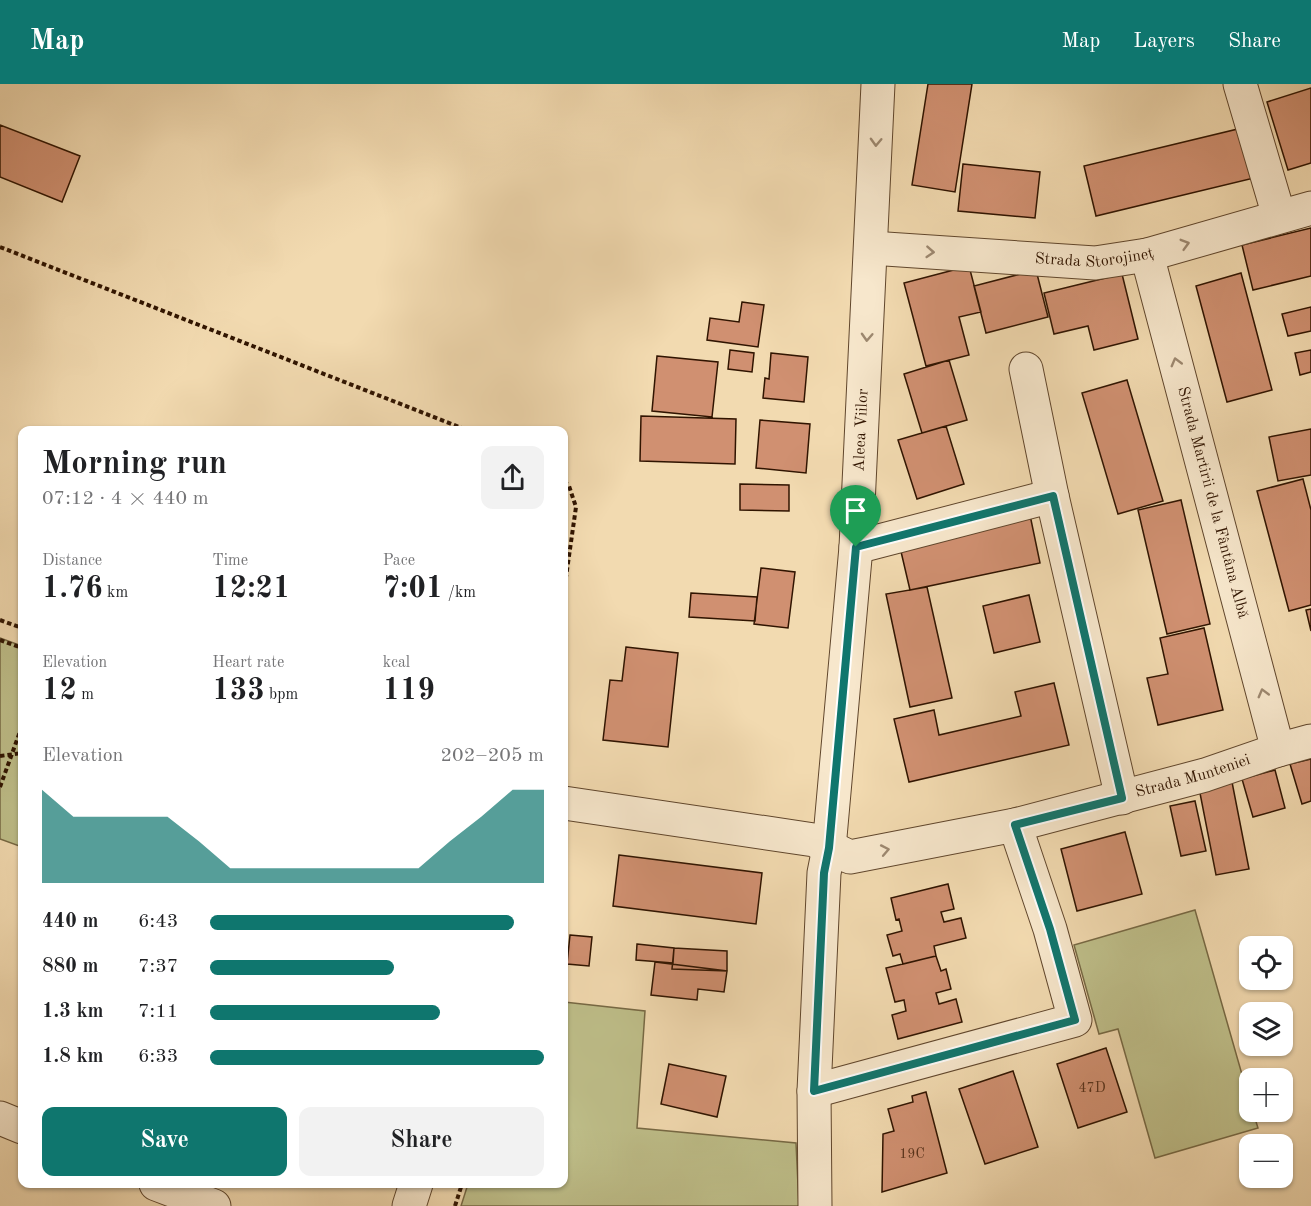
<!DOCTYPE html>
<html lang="en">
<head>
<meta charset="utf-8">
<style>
	:root { --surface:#fff; --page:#f2f2f2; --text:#202124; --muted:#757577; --accent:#0f766e }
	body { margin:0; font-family:"Old Standard TT",serif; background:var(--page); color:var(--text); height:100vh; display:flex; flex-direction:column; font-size:22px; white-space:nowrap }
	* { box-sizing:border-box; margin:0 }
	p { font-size:20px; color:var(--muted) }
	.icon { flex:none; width:33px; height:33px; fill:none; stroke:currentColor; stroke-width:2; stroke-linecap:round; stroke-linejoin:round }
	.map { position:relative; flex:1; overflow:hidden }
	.side { position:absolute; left:18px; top:342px; width:550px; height:762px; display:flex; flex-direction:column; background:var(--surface); border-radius:12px; box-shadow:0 2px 4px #0004 }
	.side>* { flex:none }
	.controls { position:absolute; left:1239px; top:852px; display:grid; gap:12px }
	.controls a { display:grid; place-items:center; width:54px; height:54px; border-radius:12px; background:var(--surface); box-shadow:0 2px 4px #0004; font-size:30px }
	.pin { position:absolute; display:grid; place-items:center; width:51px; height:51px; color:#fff; margin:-62px -26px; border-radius:50% 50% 50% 0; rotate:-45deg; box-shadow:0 0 6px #0007 }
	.pin .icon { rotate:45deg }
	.round { display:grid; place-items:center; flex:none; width:63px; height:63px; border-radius:12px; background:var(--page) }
	.summary { display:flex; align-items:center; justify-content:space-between; height:102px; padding:0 24px }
	h1 { font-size:33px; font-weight:700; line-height:45px }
	.stats { display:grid; grid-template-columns:repeat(3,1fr); gap:9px; height:102px; padding:6px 24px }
	.stats div { display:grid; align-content:center }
	.stats b { font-size:30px; font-weight:700 }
	.stats small { font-size:16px; font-weight:400 }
	.stats p { font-size:16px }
	.chart { height:168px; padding:12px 24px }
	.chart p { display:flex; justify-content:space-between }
	.chart svg { width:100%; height:108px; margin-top:6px; fill:var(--accent); opacity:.7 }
	.primary-button { display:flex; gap:12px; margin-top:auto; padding:12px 24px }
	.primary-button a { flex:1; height:69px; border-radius:12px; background:var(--accent); color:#fff; font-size:24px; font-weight:700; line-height:69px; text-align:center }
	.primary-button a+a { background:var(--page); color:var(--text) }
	ul { padding:0 24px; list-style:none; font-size:20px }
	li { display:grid; grid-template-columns:96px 72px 1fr; align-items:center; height:45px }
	li i { height:15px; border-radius:8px; background:var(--accent) }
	header { display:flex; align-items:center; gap:36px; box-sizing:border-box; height:84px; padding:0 30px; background:var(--accent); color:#fff }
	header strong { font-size:28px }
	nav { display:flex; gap:33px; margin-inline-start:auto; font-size:21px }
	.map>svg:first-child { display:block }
</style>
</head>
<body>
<header>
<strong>Map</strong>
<nav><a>Map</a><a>Layers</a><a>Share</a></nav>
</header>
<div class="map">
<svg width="1311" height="1122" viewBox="0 0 1311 1122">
	<rect width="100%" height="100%" fill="#f2dab0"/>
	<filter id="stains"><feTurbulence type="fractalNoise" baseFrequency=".00333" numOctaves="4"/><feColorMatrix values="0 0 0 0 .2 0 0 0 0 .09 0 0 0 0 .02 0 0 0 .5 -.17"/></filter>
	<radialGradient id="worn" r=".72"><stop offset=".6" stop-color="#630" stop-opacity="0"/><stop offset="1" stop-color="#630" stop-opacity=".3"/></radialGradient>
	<!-- green -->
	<path fill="#bebe89" stroke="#776944" stroke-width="1.5" d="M0,554l22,8v201l-22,-8z
		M1195,826l54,189 1,13h3l5,16 -103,30 -37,-129 -19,5 -25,-89z
		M564,918l81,9 -8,117 159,15 3,63h-338l7,-22h96z"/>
	<!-- building -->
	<path fill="#d09071" stroke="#301400" stroke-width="1.5" d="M928,0h44l-17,108 -43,-7z
		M1311,4v75l-23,7 -21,-68z
		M0,41l80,31 -18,46 -62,-25z
		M1242,44l12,50 -158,38 -12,-50z
		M963,80l77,8 -5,46 -77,-7z
		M1311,144v48l-58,14 -11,-45z
		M969,182l12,46 -22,5 10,38 -43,11 -22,-83z
		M1036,186l12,47 -62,16 -12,-47z
		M1241,189l31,117 -45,12 -31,-116z
		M1122,190l16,65 -44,11 -6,-24 -34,8 -10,-41z
		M742,218l22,3 -6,42 -51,-7 3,-22 29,4z
		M1311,223v24l-23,5 -6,-22z
		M730,266l24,3 -2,19 -24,-3z
		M1311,266v22l-11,3 -5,-22z
		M771,269l37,4 -4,45 -41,-4 2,-20 4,1z
		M657,272l61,6 -6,55 -60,-6z
		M949,276l18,60 -45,13 -18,-59z
		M1127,296l36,121 -45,13 -36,-121z
		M641,332l95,3 -1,45 -95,-3z
		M760,336l50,4 -4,49 -50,-5z
		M946,342l18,58 -47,15 -19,-59z
		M1311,345v46l-33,6 -9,-44z
		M1303,395l8,31v95l-22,6 -32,-120z
		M740,400l49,1v26l-49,-1z
		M1181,416l29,124 -43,10 -29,-124z
		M1030,431l10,48 -130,27 -11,-47z
		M761,484l34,4 -7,56 -34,-4z
		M927,503l25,111 -42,9 -24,-113z
		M691,509l66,4 -2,24 -66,-4z
		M1029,511l11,47 -46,11 -11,-47z
		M1311,525v22l-5,-21z
		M1204,544l19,82 -65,15 -11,-47 21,-4 -8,-36z
		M626,563l52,6 -10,94 -65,-7 7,-60 12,1z
		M1054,599l15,62 -160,37 -15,-63 40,-9 5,25 82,-19 -6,-24z
		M1311,675v42l-9,3 -12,-40z
		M1275,686l10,38 -32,9 -11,-38z
		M1232,698l17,87 -33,6 -17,-87z
		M1195,717l11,50 -25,5 -11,-50z
		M1125,748l17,62 -65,17 -16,-62z
		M619,771l143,18 -6,51 -143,-18z
		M948,800l6,25 -13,3 3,10 17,-4 5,20 -32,8 2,10 -33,8 -3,-10 -7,2 -6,-21 15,-4 -3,-12 -3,1 -5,-22z
		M570,851l22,2 -3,29 -22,-2z
		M637,860l37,4 -1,15 -37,-3z
		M674,864l53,3v20l-55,-2z
		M936,872l5,15 5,-2 5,20 -15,4 3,11 17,-5 6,23 -64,17 -6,-24 14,-4 -2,-11 -9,2 -9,-34z
		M655,878l72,9 -3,21 -26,-3 -1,11 -46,-5z
		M1106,964l21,64 -49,16 -21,-64z
		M669,980l57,12 -9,41 -56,-13z
		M1013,987l25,76 -53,17 -26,-75z
		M926,1008l21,81 -65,19 1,-58 11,-3 -6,-22 25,-7 -1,-6z"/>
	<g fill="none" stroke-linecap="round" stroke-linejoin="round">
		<!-- minor casing -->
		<g stroke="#60462c" stroke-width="35">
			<g id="minor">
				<path d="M1240,0l39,132"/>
				<path id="s1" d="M871,164l224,15 52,-8 164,-47"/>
				<path id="s2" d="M1147,171l131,495"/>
				<path d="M1026,285l26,127 70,302"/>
				<path d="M856,463l196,-51"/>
				<path id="s3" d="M564,719l250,37 36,17 165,-32 190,-50 73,-25 33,-9"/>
				<path d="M814,1007l261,-71 -25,-91 -35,-104"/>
				<path d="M0,1034l22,9"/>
				<path d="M156,1100l58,22"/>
				<path d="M409,1122l7,-22"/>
				<path id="s4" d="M815,1122l-1,-115 10,-218 5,-25 27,-301 22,-463"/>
			</g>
		</g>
		<!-- path -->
		<path stroke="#301400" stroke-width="4" stroke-dasharray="4.5 3" stroke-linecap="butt" d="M0,163l467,183
			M564,397l5,5 7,21 -12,84
			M0,536l22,8
			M0,556l22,8
			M0,672l22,-3
			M0,703l22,-61
			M564,760l1,-14
			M455,1122l7,-22"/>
		<!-- minor -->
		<use href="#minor" stroke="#f7e7cc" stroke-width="33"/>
	</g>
	<!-- one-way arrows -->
	<defs><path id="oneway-chevron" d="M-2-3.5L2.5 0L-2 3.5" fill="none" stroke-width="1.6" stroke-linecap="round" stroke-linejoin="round" transform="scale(1.5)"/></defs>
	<g stroke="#9d8870">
		<use href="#oneway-chevron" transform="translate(876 58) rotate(92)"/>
		<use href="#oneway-chevron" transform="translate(1185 160) rotate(-16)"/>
		<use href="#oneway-chevron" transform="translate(930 168) rotate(4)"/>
		<use href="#oneway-chevron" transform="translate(867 253) rotate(93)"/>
		<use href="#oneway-chevron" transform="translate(1176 278) rotate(-105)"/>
		<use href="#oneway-chevron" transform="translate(1263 609) rotate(-105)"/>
		<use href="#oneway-chevron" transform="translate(885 766) rotate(-11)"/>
	</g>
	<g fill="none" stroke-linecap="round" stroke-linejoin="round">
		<!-- route casing -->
		<g stroke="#fff" stroke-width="12">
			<path id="route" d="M1053,412l69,302 -107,27 35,104 25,91 -261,71 10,-218 5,-25 27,-301z"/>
		</g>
		<!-- route -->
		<use href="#route" stroke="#0f766e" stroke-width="8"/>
	</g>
	<g text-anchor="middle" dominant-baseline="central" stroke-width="4.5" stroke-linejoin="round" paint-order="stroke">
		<!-- number labels -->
		<g font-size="14" fill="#58331c">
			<text x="1092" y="1004">47D</text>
			<text x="912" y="1070">19C</text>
		</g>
		<!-- street labels -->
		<g font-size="16" fill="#301400" stroke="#f7e7cc">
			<text stroke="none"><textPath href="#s1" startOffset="224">Strada Storojineț</textPath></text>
			<text stroke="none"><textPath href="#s4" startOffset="778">Aleea Viilor</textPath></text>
			<text stroke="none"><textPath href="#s2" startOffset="256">Strada Martirii de la Fântâna Albă</textPath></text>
			<text stroke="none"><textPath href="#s3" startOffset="645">Strada Munteniei</textPath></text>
		</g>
	</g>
	<rect width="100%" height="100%" filter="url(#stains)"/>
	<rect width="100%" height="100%" fill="url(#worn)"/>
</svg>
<div class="controls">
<a><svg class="icon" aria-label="locate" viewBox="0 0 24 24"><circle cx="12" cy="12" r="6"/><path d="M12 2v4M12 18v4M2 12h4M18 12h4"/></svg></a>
<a><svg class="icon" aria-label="layers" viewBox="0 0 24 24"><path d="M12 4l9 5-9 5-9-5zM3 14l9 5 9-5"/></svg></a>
<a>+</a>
<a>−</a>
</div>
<div class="pin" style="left:856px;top:463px;background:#1e9e55"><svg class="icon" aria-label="arrive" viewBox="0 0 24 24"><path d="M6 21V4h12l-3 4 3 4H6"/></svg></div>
<section class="side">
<div class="summary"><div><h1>Morning run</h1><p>07:12 · 4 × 440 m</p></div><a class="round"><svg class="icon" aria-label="share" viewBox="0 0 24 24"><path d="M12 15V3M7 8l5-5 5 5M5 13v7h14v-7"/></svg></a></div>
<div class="stats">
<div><p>Distance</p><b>1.76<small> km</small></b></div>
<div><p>Time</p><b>12:21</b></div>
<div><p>Pace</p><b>7:01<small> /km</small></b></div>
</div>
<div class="stats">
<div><p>Elevation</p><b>12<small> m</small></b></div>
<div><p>Heart rate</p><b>133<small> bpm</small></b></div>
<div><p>kcal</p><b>119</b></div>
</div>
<div class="chart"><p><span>Elevation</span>202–205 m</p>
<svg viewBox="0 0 160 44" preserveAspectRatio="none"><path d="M0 44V6L10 17L20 17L30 17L40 17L50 27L60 38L70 38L80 38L90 38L100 38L110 38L120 38L130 27L140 17L150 6L160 6V44z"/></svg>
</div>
<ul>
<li><b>440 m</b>6:43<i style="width:91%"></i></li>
<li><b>880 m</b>7:37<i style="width:55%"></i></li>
<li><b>1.3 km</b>7:11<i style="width:69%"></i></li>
<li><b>1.8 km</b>6:33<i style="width:100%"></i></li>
</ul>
<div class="primary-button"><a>Save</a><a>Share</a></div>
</section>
</div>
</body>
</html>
